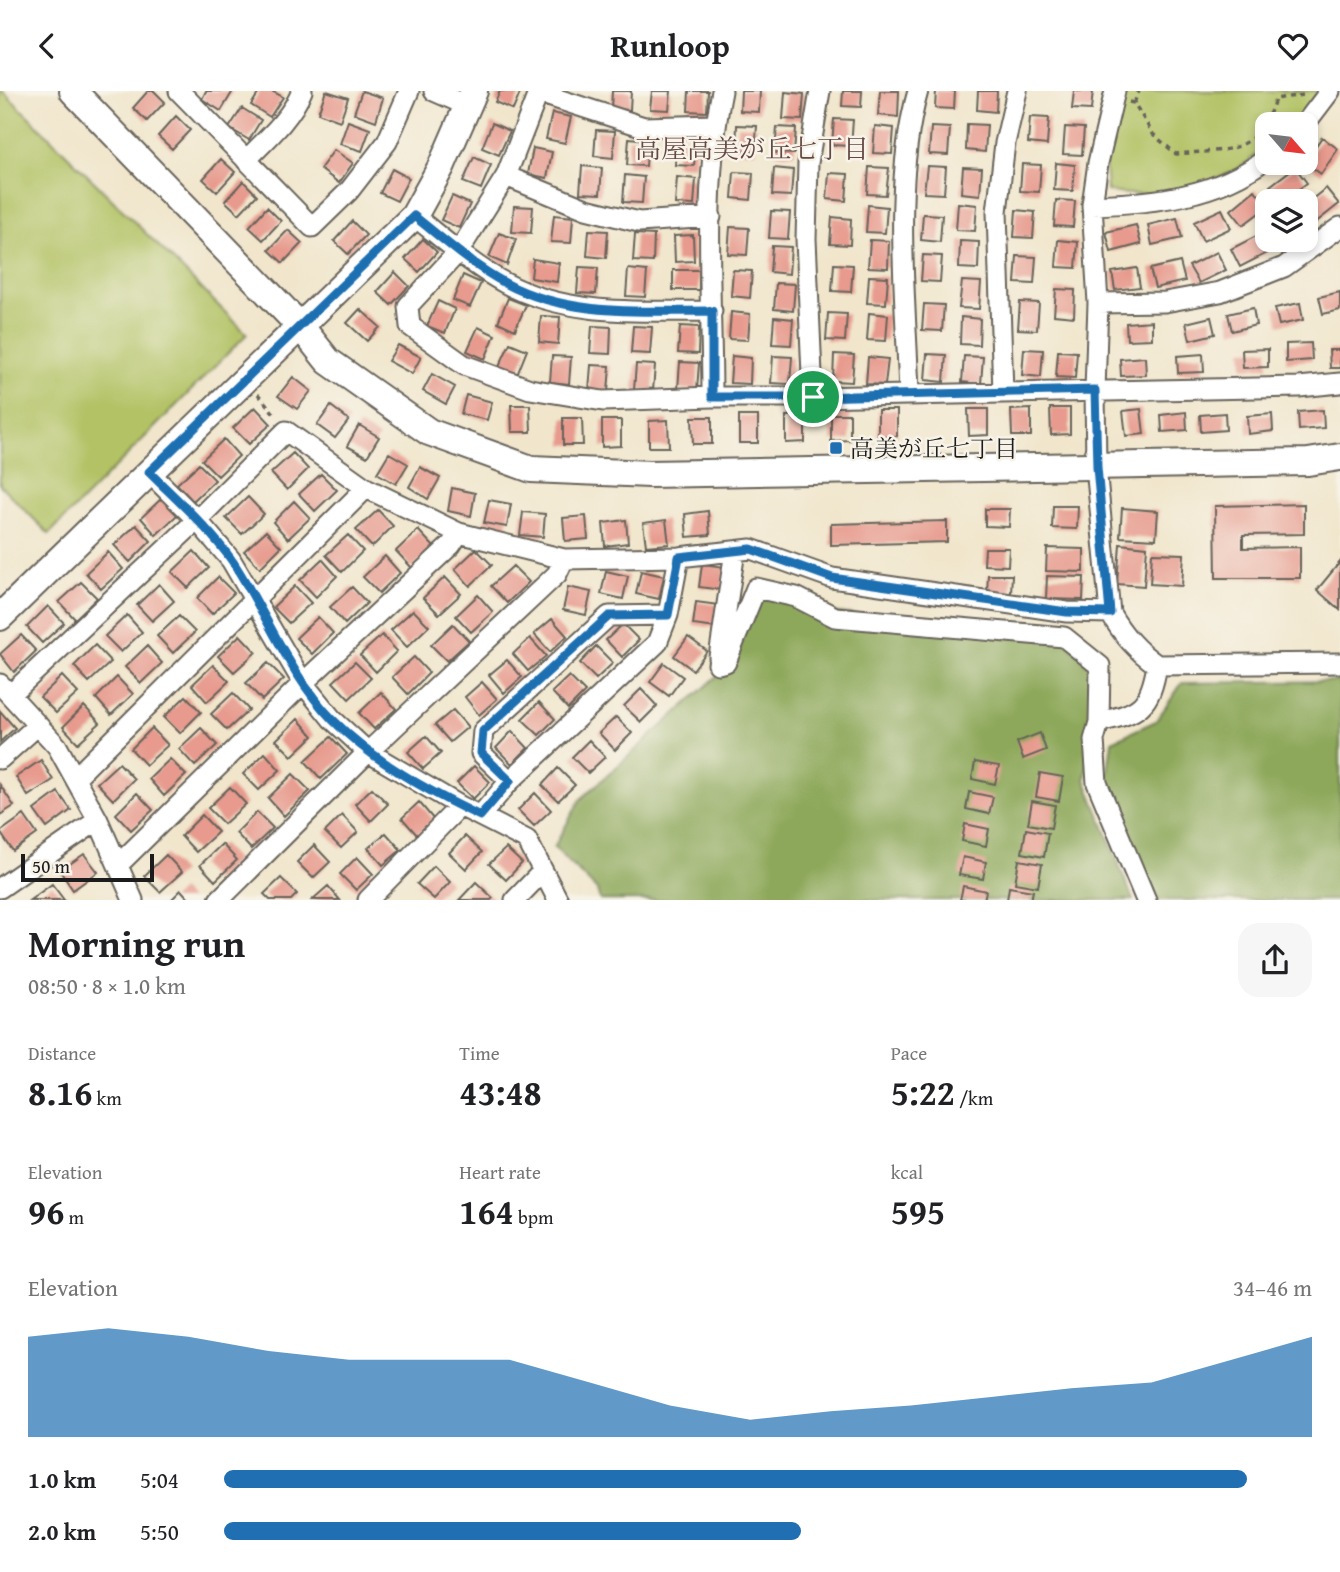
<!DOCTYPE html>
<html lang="en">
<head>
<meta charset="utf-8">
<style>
	:root { --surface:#fff; --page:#f6f6f6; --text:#202124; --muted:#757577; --accent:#1f6fb2 }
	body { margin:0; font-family:"Gentium Book Plus","Noto Serif JP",serif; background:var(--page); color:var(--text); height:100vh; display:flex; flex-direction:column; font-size:26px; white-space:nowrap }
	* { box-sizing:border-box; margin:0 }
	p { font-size:23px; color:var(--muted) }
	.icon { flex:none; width:38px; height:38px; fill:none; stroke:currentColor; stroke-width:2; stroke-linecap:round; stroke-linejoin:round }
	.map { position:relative; height:809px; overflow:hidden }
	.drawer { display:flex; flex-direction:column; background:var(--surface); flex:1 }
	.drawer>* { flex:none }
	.needle { width:46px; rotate:118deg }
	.fabs { position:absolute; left:1255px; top:21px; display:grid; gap:14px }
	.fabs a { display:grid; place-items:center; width:63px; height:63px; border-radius:14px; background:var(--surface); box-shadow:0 4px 10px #0003; font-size:35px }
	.scale { position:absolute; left:21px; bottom:18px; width:133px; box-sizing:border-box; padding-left:7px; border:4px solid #1c1c1c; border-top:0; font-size:19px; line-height:24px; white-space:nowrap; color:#1c1c1c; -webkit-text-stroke:5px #f7f3e8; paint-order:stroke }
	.pin { position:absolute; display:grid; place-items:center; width:60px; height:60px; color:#fff; margin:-30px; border:4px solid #fff; border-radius:50%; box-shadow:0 2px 7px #0007 }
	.round { display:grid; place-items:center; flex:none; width:74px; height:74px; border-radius:21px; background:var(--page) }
	.overview { display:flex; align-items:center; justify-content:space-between; height:119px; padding:0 28px }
	h1 { font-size:38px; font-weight:800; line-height:52px }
	.figures { display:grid; grid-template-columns:repeat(3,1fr); gap:10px; height:119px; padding:7px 28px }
	.figures div { display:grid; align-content:center }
	.figures b { font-size:35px; font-weight:800 }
	.figures small { font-size:19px; font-weight:400 }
	.figures p { font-size:19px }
	.chart { height:196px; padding:14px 28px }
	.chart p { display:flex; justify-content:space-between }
	.chart svg { width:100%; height:126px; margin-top:7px; fill:var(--accent); opacity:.7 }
	ul { padding:0 28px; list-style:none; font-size:23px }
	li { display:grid; grid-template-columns:112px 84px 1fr; align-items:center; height:52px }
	li i { height:18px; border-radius:9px; background:var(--accent) }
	header { display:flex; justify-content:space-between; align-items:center; height:91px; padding:0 28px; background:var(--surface); font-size:32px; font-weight:800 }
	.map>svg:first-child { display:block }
</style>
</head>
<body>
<header><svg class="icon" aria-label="back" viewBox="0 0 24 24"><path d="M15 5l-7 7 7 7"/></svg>Runloop<svg class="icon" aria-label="heart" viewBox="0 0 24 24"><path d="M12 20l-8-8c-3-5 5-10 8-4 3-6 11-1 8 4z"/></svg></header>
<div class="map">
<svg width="1340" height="809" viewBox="0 0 1340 809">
	<rect width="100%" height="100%" fill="#f7f3e8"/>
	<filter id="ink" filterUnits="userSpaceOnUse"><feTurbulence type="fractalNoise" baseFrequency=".0143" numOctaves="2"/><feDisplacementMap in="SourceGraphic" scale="14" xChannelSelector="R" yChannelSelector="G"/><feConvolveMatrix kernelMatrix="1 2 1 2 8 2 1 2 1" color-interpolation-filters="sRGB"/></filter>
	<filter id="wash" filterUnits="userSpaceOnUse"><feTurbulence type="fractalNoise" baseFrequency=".00686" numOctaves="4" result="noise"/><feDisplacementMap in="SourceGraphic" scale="28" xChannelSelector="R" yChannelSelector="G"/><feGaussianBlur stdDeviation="1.57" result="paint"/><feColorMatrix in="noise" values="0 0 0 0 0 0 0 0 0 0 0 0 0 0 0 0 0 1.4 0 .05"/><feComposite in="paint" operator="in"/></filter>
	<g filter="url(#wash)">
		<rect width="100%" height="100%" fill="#f1e6cc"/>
		<!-- green -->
		<path fill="#b2c265" stroke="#676f40" stroke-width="2" d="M0,0h3l244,243 -198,200 -49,-49z
			M1126,0h194l-28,33h-25v22c-10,8 -20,18 -31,24 -37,19 -89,30 -129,21l-2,-28z"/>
		<!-- forest -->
		<path fill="#8da85a" stroke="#54623b" stroke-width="2" d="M766,499l71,23 225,23 40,44 -17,99 48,121h-533l-3,-10 -43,-43 26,-47 144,-130z
			M1340,590v219h-184l-49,-122 5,-37 44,-20 26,-38z"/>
		<g id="blocks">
			<!-- building -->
			<path fill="#e79a8d" d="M148,0h6l11,11 -18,19 -14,-13z
				M206,0h27l-12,20 -19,-12z
				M260,0h12l11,6 -13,20 -19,-12z
				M326,0l22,7 -8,23 -22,-8z
				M362,0l21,7 -7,23 -22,-8z
				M500,0h21l-8,19 -18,-8z
				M612,0h19l-1,19 -19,-1z
				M652,0h19l-2,19 -19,-1z
				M689,0h19l-1,21 -19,-1z
				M741,0h19l-1,21 -19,-1z
				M843,0h19l-1,16 -19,-1z
				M880,0h19l-1,26 -20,-2z
				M936,0h19l-1,18 -19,-1z
				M978,0h19l-1,21 -19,-2z
				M1074,0h19l-2,19 -19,-1z
				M785,1l19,2 -2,26 -19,-1z
				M242,17l19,12 -12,20 -20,-12z
				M552,22l19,4 -6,26 -19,-4z
				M176,25l14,14 -18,19 -14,-13z
				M1030,26l19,1 -2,27 -19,-2z
				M834,28l19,1 -2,26 -19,-1z
				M348,30l22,8 -8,22 -22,-7z
				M492,32l18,8 -11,24 -17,-7z
				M967,33l20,1 -2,27 -19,-2z
				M737,34l20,1 -2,26 -19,-1z
				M875,35l19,2 -2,26 -19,-1z
				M777,36l19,1 -2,26 -19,-1z
				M931,36l19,1 -2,27 -19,-1z
				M1065,36l19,1 -2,27 -19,-1z
				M596,39l19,1 -2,27 -19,-2z
				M1322,46l16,12 -17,25 -15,-11v-3z
				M629,47l19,2 -2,26 -19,-1z
				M677,47l19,2 -2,26 -19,-1z
				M533,57l19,4 -5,26 -19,-4z
				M334,59l19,13 -14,20 -19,-14z
				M474,66l17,8 -10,24 -18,-7z
				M221,68l14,13 -18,20 -14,-13z
				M1056,72l19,2 -2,26 -19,-1z
				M1022,73l19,1 -2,27 -19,-1z
				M582,75l20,2 -2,26 -20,-1z
				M927,75l19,1 -2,27 -20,-1z
				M869,76l20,1 -3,27 -19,-1z
				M963,76l19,1 -2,27 -19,-2z
				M1295,76l12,16 -24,18 -13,-15z
				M774,77l19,2 -2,26 -19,-1z
				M392,78l17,9 -12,23 -17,-8z
				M734,81l19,1 -2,27 -19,-2z
				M829,82l19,1 -2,27 -19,-2z
				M625,84l19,2 -2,26 -19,-1z
				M677,86l19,2 -2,26 -19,-1z
				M243,90l14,14 -18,19 -14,-13z
				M1326,97l13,16 -24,19 -9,-12v-7z
				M1255,99l12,17 -24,18 -12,-15z
				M452,105l18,8 -11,24 -18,-8z
				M1056,109l19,1 -2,26 -19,-1z
				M958,112l19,2 -2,26 -19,-1z
				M868,114l19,2 -2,26 -19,-1z
				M514,115l19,1 -2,26 -19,-1z
				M267,116l14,14 -18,19 -14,-13z
				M1222,118l9,19 -28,13 -9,-19z
				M1016,119l19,2 -2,26 -19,-1z
				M771,120l19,1 -2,27 -19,-1z
				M923,123l19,1 -2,27 -19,-2z
				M554,124l19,2 -2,26 -20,-1z
				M832,126l19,2 -1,26 -20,-1z
				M1177,127l5,20 -30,7 -4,-20z
				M352,130l14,14 -18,19 -14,-13z
				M1136,134l5,19 -30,8 -5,-20z
				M730,136l19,1 -2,27 -19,-1z
				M288,139l14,13 -19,20 -14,-13z
				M589,139l19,1 -2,27 -19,-2z
				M499,142l17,6 -9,26 -18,-8z
				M635,143l19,1 -1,27 -20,-1z
				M693,144l1,26 -19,1 -1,-26z
				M1258,144l9,18 -27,14 -9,-18z
				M423,148l14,13 -18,20 -14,-13z
				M870,149l19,1 -1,27 -20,-1z
				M1058,149l20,2 -2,26 -20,-1z
				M1271,149h18l-11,9z
				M960,150l19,1 -1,27 -19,-1z
				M772,155l19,1 -2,27 -19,-2z
				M1217,161l9,18 -27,13 -10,-17z
				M923,164l19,1 -2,26 -19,-1z
				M1017,165l19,1 -2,27 -19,-1z
				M533,168l26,4 -2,19 -26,-4z
				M1180,171l5,19 -30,7 -5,-19z
				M834,173l19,1 -2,27 -19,-1z
				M579,176l19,1 -2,26 -19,-1z
				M1137,177l3,19 -25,3 -3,-18z
				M628,178l19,2 -2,26 -19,-1z
				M673,179h26v20h-26z
				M733,179l19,1 -2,27 -19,-2z
				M395,181l14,14 -18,19 -14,-13z
				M463,184l18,8 -11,24 -17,-7z
				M869,185l19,1 -2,27 -19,-1z
				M962,190l19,1 -2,27 -20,-1z
				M776,192l19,1 -2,27 -19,-2z
				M1056,198l19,1 -1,27 -20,-2z
				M1340,201v18l-17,4 -4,-17z
				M508,207l18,7 -11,25 -17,-8z
				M438,210l17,8 -10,24 -18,-7z
				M1020,211l19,1 -2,27 -19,-1z
				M1300,212l3,17 -24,5 -4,-17z
				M924,213l20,1 -2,26 -20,-1z
				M1253,217l3,17 -24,6 -4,-17z
				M360,218l20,18 -13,14 -20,-18z
				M731,221l19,2 -2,26 -19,-1z
				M828,222l19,1 -2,27 -19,-1z
				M869,222l19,2 -2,26 -19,-1z
				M541,225l19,1 -2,27 -19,-2z
				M774,226l19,2 -2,26 -19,-1z
				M961,226l19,2 -1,26 -19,-1z
				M1211,226l4,17 -25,6 -4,-17z
				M1152,230v18l-25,1 -1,-17z
				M592,235l19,1 -1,27 -20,-1z
				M633,235l19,1 -2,27 -19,-1z
				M680,235l19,1 -1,27 -20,-1z
				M478,236l17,8 -10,24 -18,-8z
				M510,252l17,7 -10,25 -18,-8z
				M1311,252l1,17 -26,2v-18z
				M398,254l23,12 -9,17 -24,-13z
				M1024,258l19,1 -2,27 -19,-2z
				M1268,258v18l-25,1 -1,-18z
				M1329,259h11v18h-10z
				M1058,260l19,1 -2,26 -19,-1z
				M834,263l20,1 -2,27 -19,-1z
				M927,263l19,1 -2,27 -19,-2z
				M1203,263l1,18 -26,1 -1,-17z
				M552,265l19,1 -2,27 -19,-2z
				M732,265l19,2 -1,26 -20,-1z
				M773,265l19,1 -2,27 -19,-1z
				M964,265l19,1 -2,27 -19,-2z
				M868,266l20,2 -3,26 -19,-1z
				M1145,266l1,18 -25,1 -1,-17z
				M680,271l19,1 -2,27 -19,-1z
				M636,273l19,1 -2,26 -19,-1z
				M591,274l19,1 -2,26 -19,-1z
				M432,283l23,13 -9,17 -23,-13z
				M293,286l18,14 -14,18 -19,-13z
				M466,304l26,7 -5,18 -26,-6z
				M511,314h19l1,27h-19z
				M331,315l18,14 -14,18 -18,-13z
				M255,316l16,17 -22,20 -16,-16z
				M1050,317h20v26l-19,1z
				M968,318h20v26l-19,1z
				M1031,318v27h-19l-1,-26z
				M1141,318l3,25 -18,2 -3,-25z
				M878,319h19v26l-19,1z
				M1323,319l1,18 -25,2 -1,-18z
				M1186,321l1,18 -25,2 -1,-17z
				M1225,322l1,17 -25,2 -1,-17z
				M831,323h19v26l-19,1z
				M1272,323l1,17 -25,3 -1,-18z
				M805,324v27l-19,1v-27z
				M739,325h19v27h-19z
				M692,326h20v27h-19z
				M563,327h19l1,27h-20z
				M602,329h19v26l-19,1z
				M668,329l1,27h-20v-26z
				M359,334l20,12 -12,20 -20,-11z
				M224,348l15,17 -21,20 -16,-16z
				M293,362l15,16 -21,21 -16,-17z
				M389,362l19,11 -12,20 -19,-11z
				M199,373l16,16 -22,21 -16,-17z
				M420,376l20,11 -12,21 -19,-12z
				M321,383l16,16 -22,21 -16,-17z
				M452,397l23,5 -4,23 -23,-5z
				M248,406l16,17 -22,20 -16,-16z
				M162,407l16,16 -22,21 -15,-17z
				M489,409l22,4 -4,23 -23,-4z
				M294,410l16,17 -22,21 -15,-17z
				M1304,413v30l-61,1v13l57,-1v31h-84l-1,-72z
				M1053,415h25l-1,23 -25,-1z
				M1122,417l36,3 -2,28 -36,-2z
				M985,418h25l-1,18 -24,-1z
				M378,419l15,16 -21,21 -16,-17z
				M708,420l2,24 -23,2 -2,-23z
				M523,421l22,2 -2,23 -23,-2z
				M586,425l2,23 -23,2 -2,-23z
				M626,429l2,23 -23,3 -2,-23z
				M666,429l3,24 -23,2 -3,-23z
				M947,430v21l-116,3v-21z
				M136,434l15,16 -21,21 -16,-17z
				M418,439l16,17 -22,21 -16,-17z
				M266,440l15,16 -21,21 -16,-17z
				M348,444l15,16 -21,21 -16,-17z
				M1120,453l27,3 -3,39 -27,-2z
				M985,457h24l-1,18 -24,-1z
				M1047,457l37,1v23l-38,-1z
				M476,458l16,16 -22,21 -15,-17z
				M194,460l15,17 -21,20 -16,-16z
				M108,461l15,17 -22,20 -15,-16z
				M1152,462l32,1 -2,32 -32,-2z
				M385,465l15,17 -21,20 -16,-16z
				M322,468l15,17 -21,21 -16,-17z
				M1340,471v48l-23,-20z
				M702,473l23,3 -3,23 -23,-3z
				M513,475l16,16 -22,21 -16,-17z
				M606,480l22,5 -5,23 -22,-5z
				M641,480l23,5 -5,23 -23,-5z
				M988,484h24l-1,18h-24z
				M1047,485l37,1 -1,23 -37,-1z
				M218,486l16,16 -22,21 -15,-16z
				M445,486l16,17 -22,20 -16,-16z
				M81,491l16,16 -22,21 -16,-17z
				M159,493l15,17 -22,20 -15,-16z
				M295,495l16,17 -22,20 -16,-16z
				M352,496l15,16 -22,21 -15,-17z
				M568,496l23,5 -5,23 -23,-5z
				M478,504l15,17 -22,20 -15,-16z
				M696,511l23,3 -3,23 -23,-3z
				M48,515l16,17 -22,20 -15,-16z
				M413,519l16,16 -22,21 -16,-17z
				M127,524l15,17 -21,20 -16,-16z
				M179,525l16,16 -22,21 -16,-17z
				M318,526l15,16 -21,21 -16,-16z
				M552,528l15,17 -17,16 -16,-18z
				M453,533l16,17 -22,20 -16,-16z
				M623,533l16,16 -17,17 -16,-17z
				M21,544l15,16 -22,21 -14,-18z
				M240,544l16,17 -22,20 -16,-16z
				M382,544l15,16 -21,21 -16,-17z
				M688,546l19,14 -14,19 -19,-14z
				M530,547l16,18 -18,15 -15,-17z
				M95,554l16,17 -22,20 -15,-16z
				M147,555l15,17 -21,20 -16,-16z
				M596,555l17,17 -17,16 -16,-16z
				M414,566l15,16 -21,21 -16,-17z
				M507,569l15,17 -18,16 -15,-18z
				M355,571l16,16 -22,21 -16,-17z
				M268,572l16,16 -22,21 -16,-17z
				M664,572l19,14 -14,19 -19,-14z
				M213,574l16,16 -22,21 -15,-17z
				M62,585l16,17 -22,20 -16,-16z
				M569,585l16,16 -17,17 -16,-17z
				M117,586l16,17 -22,21 -15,-17z
				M482,591l15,17 -18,16 -14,-18z
				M641,598l16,17 -16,16 -17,-16z
				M381,601l15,17 -22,20 -15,-16z
				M233,602l16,17 -22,20 -16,-16z
				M186,605l15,16 -21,21 -16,-16z
				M539,611l16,17 -16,16 -17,-16z
				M84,615l16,17 -22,20 -15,-16z
				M453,619l15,17 -18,15 -15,-17z
				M0,620l15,17 -15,14z
				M616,626l16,16 -17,17 -16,-17z
				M298,628l15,17 -21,20 -16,-16z
				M152,637l16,17 -22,20 -15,-16z
				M201,637l16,17 -22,21 -16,-17z
				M512,640l16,17 -16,16 -16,-16z
				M1040,642l6,17 -23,9 -6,-17z
				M426,645l15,17 -18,16 -15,-17z
				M331,646l16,17 -26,25 -16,-18z
				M589,649l16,17 -17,16 -16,-16z
				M265,662l15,17 -21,20 -16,-16z
				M170,668l16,16 -22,21 -15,-17z
				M41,669l12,20 -25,16 -12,-19z
				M975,671l24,4 -4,18 -23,-5z
				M119,672l15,16 -21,21 -16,-17z
				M474,675l16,16 -17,17 -16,-16z
				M558,677l17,17 -17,16 -16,-16z
				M1040,682l23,4 -4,24 -23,-4z
				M293,683l17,17 -26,25 -16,-18z
				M0,694l14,21 -14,9z
				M230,696l16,17 -22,20 -16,-16z
				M372,697l16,16 -17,17 -16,-17z
				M58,701l13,18 -24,18 -13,-18z
				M969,701l24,5 -4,17 -23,-5z
				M137,702l16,17 -22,20 -15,-16z
				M535,702l16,17 -17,16 -16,-16z
				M1032,710l23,4 -4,23 -23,-4z
				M419,711l15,18 -17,15 -15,-17z
				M257,721l16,16 -22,21 -15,-16z
				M24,724l13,19 -24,17 -13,-19z
				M202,724l16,17 -22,20 -15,-16z
				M342,724l16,17 -17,16 -16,-16z
				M965,733l24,5 -3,17 -24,-5z
				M1026,738l22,4 -4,24 -22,-4z
				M386,742l15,17 -18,15 -15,-17z
				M465,745l17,16 -16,17 -17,-16z
				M222,753l15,16 -22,21 -15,-16z
				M314,754l16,17 -17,16 -16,-16z
				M506,757l16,15 -16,17 -17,-16z
				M84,763l14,18 -25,18 -13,-19z
				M166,764l16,17 -22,20 -16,-16z
				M357,766l16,17 -17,16 -16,-16z
				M963,766l23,5 -3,17 -24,-4z
				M1019,769l23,4 -4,23 -23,-4z
				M434,775l16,16 -16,17 -17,-15z
				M281,787l16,16 -6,6h-21l-6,-6z
				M476,791l17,16 -2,2h-32z
				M52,793l12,16h-34z
				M328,795l12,14h-28z
				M963,795l23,5 -2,9h-24z
				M1009,796l24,4 -2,9h-24z
				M181,799l9,10h-19z"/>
		</g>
	</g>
	<g filter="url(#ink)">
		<use href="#blocks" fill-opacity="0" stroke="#67635a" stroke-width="2"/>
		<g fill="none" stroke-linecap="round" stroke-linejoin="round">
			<!-- street casing -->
			<g stroke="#67635a" stroke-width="23">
				<path id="street" d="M179,0l133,136 37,-36 38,-49 22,-51
					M434,0l34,15
					M539,0l-33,85 -47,75 -51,55 2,20 54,39 66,24 73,12 109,-4h101l486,-10 41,-4
					M1115,0l-17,72 -6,42 6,98 -3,87 1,77 14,146c13,22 26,37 47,52l183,-2
					M539,2l105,34 71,-2
					M1305,33l25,-33
					M246,69c21,-21 45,-42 56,-69
					M506,85l80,33 53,13 72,-5
					M1092,114c61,-2 125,-8 175,-47
					M414,125c29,23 59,50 91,67 63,34 138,28 207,28
					M1098,212l67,-1 55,-10 64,-25 56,-40
					M1003,302l-6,-181 8,-69 12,-52
					M909,303c-3,-95 -17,-212 9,-303
					M712,306c0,-100 -10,-208 10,-306
					M813,306l-7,-158 2,-76 12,-72
					M149,381l48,48 34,40 72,123 29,36 36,33 92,54 67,34 31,60
					M719,566l16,-106
					M718,573l8,-2 30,-74 40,9 39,20 229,20 36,29 -1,56
					M0,593l57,62 41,74 35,80
					M10,604l187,-175 89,-89 80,57 93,45 105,26 115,-2 72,-8 81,29 235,34 43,1
					M0,668l38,-34
					M75,687l291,-290
					M510,690l-29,-28 2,-22 126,-115 59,-1
					M480,725l30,-35 147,-138 11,-28 11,-58
					M118,774l185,-182 148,-138 8,-12
					M0,797l98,-68
					M219,809l149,-148 189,-178 7,-15
					M368,809l92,-94
					M515,809l28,-29
					M1146,809l-49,-117 -3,-43 5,-18c40,-9 51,-14 58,-57"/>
			</g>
			<!-- secondary casing -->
			<g stroke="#67635a" stroke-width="30">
				<path id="secondary" d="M73,0l228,236 27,34 101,71 102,37 119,5 658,-12 32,-5
					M0,526l414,-401 27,-49 33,-76"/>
			</g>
			<!-- path -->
			<path stroke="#67635a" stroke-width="3.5" stroke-dasharray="5 5" stroke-linecap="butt" d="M1129,11l5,1 19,31 23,20c51,-5 80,3 99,-55l28,-4
				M1134,12l5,-12
				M258,303l19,23"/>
			<!-- street -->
			<use href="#street" stroke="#fff" stroke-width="19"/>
			<!-- secondary -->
			<use href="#secondary" stroke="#fff" stroke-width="26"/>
		</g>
	</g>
	<g fill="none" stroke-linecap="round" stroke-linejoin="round" filter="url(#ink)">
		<!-- route casing -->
		<g stroke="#fff" stroke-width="14">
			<path id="route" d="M414,125c29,23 59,50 91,67 63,34 138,28 207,28v86h101l282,-7 2,77 13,146 -43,-1 -235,-34 -81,-29 -72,8 -11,58 -59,1 -126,115 -2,22 29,28 -30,35c-52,-25 -106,-54 -147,-96 -44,-45 -66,-106 -100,-158 -23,-33 -56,-62 -84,-90z"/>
		</g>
		<!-- route -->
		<use href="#route" stroke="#1f6fb2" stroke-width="9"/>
	</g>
	<!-- markers -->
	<rect fill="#1f6fb2" stroke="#f7f3e8" stroke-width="2.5" x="829" y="350" width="14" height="14" rx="3.5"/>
	<g text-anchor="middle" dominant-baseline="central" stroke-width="5" stroke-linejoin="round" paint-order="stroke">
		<!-- poi labels -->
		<g font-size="24" fill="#1c1c1c" stroke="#f7f3e8" text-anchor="start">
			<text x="850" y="357">高美が丘七丁目</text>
		</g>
		<!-- neighbourhood labels -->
		<g font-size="26" fill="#634844" stroke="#f7f3e8">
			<text x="752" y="57">高屋高美が丘七丁目</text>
		</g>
	</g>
</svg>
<div class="fabs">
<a><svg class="needle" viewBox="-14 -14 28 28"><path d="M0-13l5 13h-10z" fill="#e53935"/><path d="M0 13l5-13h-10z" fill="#757577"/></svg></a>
<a><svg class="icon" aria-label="layers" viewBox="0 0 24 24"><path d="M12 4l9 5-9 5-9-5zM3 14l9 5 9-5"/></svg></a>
</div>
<div class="scale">50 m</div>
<div class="pin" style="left:813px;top:306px;background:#1e9e55"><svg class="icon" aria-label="arrive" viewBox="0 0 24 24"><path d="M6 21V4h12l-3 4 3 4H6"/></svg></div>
</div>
<section class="drawer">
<div class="overview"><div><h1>Morning run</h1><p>08:50 · 8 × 1.0 km</p></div><a class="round"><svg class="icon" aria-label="share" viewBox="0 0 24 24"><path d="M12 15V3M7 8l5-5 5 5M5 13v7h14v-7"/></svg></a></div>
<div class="figures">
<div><p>Distance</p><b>8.16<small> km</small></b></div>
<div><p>Time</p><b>43:48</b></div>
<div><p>Pace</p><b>5:22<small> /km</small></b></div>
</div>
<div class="figures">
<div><p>Elevation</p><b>96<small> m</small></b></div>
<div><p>Heart rate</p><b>164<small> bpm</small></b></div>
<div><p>kcal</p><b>595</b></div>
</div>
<div class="chart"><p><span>Elevation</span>34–46 m</p>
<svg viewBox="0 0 160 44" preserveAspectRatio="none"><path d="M0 44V9L10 6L20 9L30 14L40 17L50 17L60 17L70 25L80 33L90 38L100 35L110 33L120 30L130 27L140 25L150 17L160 9V44z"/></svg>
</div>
<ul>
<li><b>1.0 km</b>5:04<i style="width:94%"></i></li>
<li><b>2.0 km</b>5:50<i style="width:53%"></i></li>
</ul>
</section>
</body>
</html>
